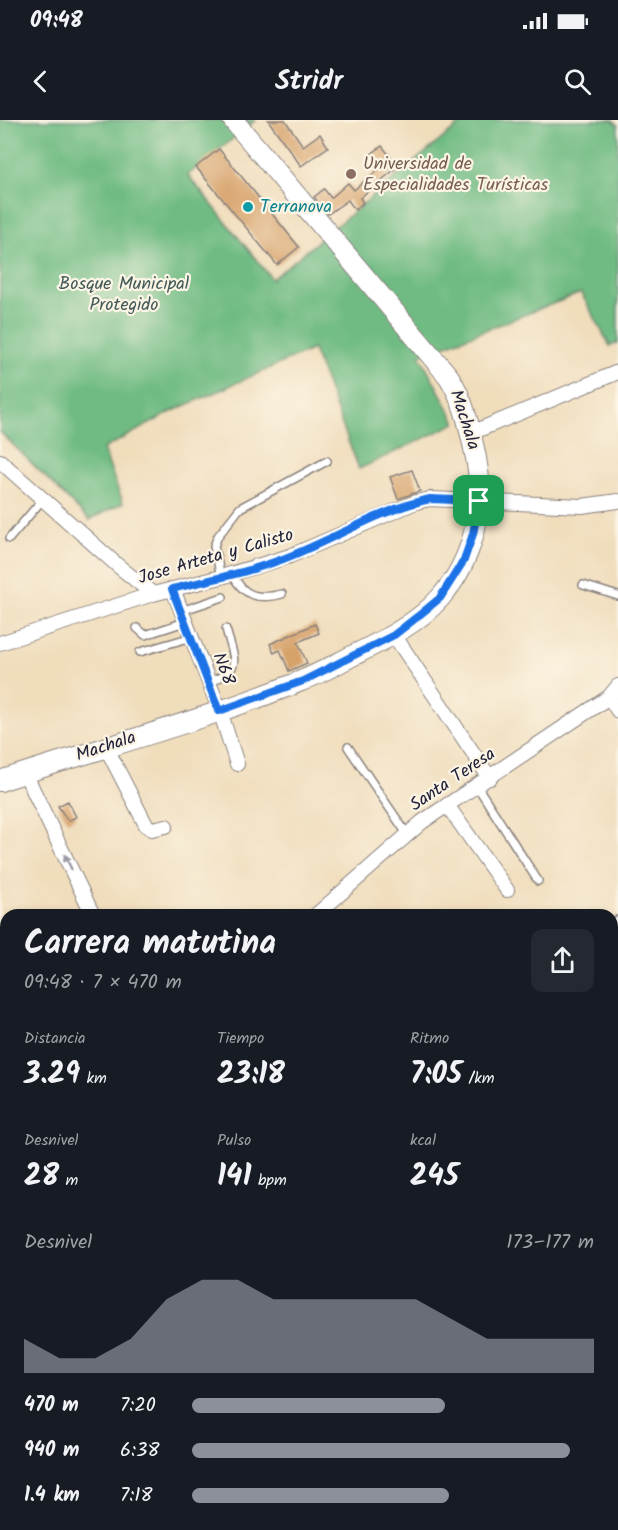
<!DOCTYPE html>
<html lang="es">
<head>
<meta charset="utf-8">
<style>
	:root { --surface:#171b24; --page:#242831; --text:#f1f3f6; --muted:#9ea1a6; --accent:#8c9099 }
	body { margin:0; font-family:Kalam,sans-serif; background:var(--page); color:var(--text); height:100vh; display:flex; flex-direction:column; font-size:22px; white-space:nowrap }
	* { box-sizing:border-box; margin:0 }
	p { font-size:20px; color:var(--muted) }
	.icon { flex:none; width:33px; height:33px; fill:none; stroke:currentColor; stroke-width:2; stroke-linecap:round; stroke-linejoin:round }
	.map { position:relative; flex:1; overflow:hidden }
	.drawer { position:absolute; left:0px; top:789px; width:618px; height:621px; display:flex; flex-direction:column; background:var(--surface); border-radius:18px 18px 0 0; box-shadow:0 3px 9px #0003 }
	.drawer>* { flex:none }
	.pin { position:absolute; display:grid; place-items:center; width:51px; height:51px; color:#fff; margin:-26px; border-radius:12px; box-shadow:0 3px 9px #0006 }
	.round { display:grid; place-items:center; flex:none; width:63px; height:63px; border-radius:12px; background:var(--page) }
	.summary { display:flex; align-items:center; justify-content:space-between; height:102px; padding:0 24px }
	h1 { font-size:33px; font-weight:700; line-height:45px }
	.figures { display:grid; grid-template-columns:repeat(3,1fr); gap:9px; height:102px; padding:6px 24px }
	.figures div { display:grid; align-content:center }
	.figures b { font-size:30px; font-weight:700 }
	.figures small { font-size:16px; font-weight:400 }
	.figures p { font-size:16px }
	.chart { height:168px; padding:12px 24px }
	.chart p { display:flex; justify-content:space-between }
	.chart svg { width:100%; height:108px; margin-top:6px; fill:var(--accent); opacity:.7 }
	ul { padding:0 24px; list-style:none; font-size:20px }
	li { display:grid; grid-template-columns:96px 72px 1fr; align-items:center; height:45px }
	li i { height:15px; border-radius:8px; background:var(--accent) }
	.status { display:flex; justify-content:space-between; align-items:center; height:42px; padding:0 30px; background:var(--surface); direction:ltr }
	.status svg { height:16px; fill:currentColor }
	header { display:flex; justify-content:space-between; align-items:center; height:78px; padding:0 24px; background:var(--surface); font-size:27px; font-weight:700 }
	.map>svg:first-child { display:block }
</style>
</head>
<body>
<div class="status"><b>09:48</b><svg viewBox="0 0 49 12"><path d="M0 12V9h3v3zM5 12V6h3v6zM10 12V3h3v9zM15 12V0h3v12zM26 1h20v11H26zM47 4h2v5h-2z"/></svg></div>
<header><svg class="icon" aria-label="back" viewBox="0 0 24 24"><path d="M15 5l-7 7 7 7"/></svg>Stridr<svg class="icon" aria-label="search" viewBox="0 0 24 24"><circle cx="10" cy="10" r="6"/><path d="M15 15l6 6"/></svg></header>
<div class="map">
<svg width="618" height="1410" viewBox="0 0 618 1410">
	<rect width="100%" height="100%" fill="#fcf5e5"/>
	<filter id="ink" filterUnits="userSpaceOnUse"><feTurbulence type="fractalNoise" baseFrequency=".0167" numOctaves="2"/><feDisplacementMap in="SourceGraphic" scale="12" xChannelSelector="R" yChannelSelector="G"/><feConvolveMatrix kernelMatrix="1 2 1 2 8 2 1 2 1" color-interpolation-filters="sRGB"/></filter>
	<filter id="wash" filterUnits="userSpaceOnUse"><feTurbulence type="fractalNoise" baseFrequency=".008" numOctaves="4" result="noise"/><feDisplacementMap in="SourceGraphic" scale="24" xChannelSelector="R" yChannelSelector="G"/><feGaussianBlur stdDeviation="1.35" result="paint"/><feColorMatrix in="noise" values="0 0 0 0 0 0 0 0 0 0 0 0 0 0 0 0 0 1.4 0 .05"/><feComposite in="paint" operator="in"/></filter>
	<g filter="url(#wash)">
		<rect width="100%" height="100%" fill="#f0ddbc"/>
		<!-- green -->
		<path fill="#8bdb9b" stroke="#567e6b" stroke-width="1.5" d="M2,956l4,13v107l-6,2v-121z"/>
		<!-- forest -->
		<path fill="#70bb83" stroke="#496e5f" stroke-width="1.5" d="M0,0h256l-68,55 84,104 193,-159h148l5,5v218l-8,3 -29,-53 -161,62 36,68 -97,46 -46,-120 -140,62 -70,38 20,54 -34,17 -89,-88z"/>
		<g id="blocks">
			<!-- building -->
			<path fill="#d7a26a" d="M268,0h17l18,26 17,-12 8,13 -27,19z
				M382,26l12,15 -4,4 4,5 -34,28 3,5 -8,7 -7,-10 -20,14 -14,-17 10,-8 7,9 17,-15 6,7 26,-22 -10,-13z
				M219,29l80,98 -22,18 -81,-98z
				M412,350l8,21 -22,8 -8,-22z
				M315,504l4,9 -21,9 9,21 -18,8 -9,-21 -6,3 -4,-9z
				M68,681l8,16 -8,4 -10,-15z"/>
		</g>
	</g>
	<g filter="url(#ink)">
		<use href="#blocks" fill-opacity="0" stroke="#89807c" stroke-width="1.5"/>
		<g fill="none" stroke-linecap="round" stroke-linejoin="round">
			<!-- service casing -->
			<g stroke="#89807c" stroke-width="10">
				<path id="service" d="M9,419l34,-40
					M232,454c12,23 26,26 50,20
					M221,457l-7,-31 4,-10 22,-28 87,-47
					M583,465l35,11
					M181,491l42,-14
					M137,508l8,7 40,-13
					M140,532l52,-15
					M209,562c35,-13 25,-22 17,-53
					M348,627l59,87
					M477,666l61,95
					M0,927l6,8
					M612,1191l6,-3"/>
			</g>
			<!-- minor casing -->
			<g stroke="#89807c" stroke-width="16">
				<path id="minor" d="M471,313l147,-61
					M0,341l117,104 36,29
					M173,469l47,122 17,53
					M394,515l96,143
					M0,523l153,-49 68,-17 69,-21 126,-54 14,-3 152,7 36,-5
					M609,577l9,14
					M106,627l40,78 6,4 14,-3
					M25,653l68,142
					M447,685l60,85
					M316,795l106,-93 187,-125 9,-11
					M612,942l6,-4
					M0,1088l6,19
					M0,1232l6,-1
					M612,1294l6,-3
					M101,1404l2,6
					M309,1404l2,6
					M14,1410l19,-6
					M451,1410l16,-6"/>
			</g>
			<!-- tertiary casing -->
			<g stroke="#89807c" stroke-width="20">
				<path id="tertiary" d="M612,808l6,-3
					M0,1083l6,-2"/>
			</g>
			<!-- secondary casing -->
			<g stroke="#89807c" stroke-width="22">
				<path id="secondary" d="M0,661c100,-33 203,-60 301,-100 18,-7 35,-17 53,-26 30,-15 63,-31 86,-57 33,-37 46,-92 36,-140 -6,-28 -11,-56 -27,-81l-216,-257"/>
			</g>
			<!-- service -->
			<use href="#service" stroke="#fff" stroke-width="7"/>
			<!-- minor -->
			<use href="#minor" stroke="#fff" stroke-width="14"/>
			<!-- tertiary -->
			<use href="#tertiary" stroke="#fff" stroke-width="16"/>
			<!-- secondary -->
			<use href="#secondary" stroke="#fff" stroke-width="20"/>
		</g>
		<!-- one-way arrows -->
		<defs><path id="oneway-solid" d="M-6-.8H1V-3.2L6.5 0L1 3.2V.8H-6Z" transform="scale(1.5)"/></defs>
		<use fill="#9c9ca7" href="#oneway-solid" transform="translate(68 742) rotate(-116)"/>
	</g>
	<g fill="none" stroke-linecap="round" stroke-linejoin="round" filter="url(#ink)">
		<!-- route casing -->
		<g stroke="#fff" stroke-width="12">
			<path id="route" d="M430,379l49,2 -6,33 -9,26 -24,38 -23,19 -23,18 -91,46 -84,30 -47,-122c40,-10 83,-18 121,-34 45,-18 89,-46 137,-56z"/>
		</g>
		<!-- route -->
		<use href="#route" stroke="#1a73e8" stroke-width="8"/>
	</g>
	<!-- markers -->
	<circle fill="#8d6e63" stroke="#fcf5e5" stroke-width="2" cx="351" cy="54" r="6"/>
	<circle fill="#0f9aa8" stroke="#fcf5e5" stroke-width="2" cx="248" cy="87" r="6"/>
	<g text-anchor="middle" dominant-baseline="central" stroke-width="4.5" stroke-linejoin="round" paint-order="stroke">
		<!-- education labels -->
		<g font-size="18" fill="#785e54" stroke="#fcf5e5" text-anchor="start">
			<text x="363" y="44">Universidad de<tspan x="363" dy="21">Especialidades Turísticas</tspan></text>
		</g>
		<!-- culture labels -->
		<g font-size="18" fill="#0d838f" stroke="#fcf5e5" text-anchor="start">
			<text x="260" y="87">Terranova</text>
		</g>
		<!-- park labels -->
		<g font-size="18" fill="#425a58" stroke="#fcf5e5">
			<text x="124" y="164">Bosque Municipal<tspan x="124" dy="21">Protegido</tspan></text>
		</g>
		<!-- street labels -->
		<g font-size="18" fill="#22223b" stroke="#fcf5e5">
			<text transform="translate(464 300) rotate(72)">Machala</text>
			<text transform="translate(216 437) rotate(-16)">Jose Arteta y Calisto</text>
			<text transform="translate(223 549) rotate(69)">N68</text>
			<text transform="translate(106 627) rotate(-18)">Machala</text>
			<text transform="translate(453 660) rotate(-34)">Santa Teresa</text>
		</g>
	</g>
</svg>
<div class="pin" style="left:479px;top:381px;background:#1e9e55"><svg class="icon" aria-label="arrive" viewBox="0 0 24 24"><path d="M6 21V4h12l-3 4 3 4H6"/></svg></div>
<section class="drawer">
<div class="summary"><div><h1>Carrera matutina</h1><p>09:48 · 7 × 470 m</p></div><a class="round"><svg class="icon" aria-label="share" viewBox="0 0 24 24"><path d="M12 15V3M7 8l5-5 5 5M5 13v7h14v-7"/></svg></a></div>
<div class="figures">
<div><p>Distancia</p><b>3.29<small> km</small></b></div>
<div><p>Tiempo</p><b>23:18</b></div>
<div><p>Ritmo</p><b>7:05<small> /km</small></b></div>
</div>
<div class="figures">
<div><p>Desnivel</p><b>28<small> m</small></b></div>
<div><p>Pulso</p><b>141<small> bpm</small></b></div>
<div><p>kcal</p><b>245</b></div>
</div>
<div class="chart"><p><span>Desnivel</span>173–177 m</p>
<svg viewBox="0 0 160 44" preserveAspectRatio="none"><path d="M0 44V30L10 38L20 38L30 30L40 14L50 6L60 6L70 14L80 14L90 14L100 14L110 14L120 22L130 30L140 30L150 30L160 30V44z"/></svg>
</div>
<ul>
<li><b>470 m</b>7:20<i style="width:63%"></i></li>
<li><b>940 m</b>6:38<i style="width:94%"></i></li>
<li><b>1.4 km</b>7:18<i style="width:64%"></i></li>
</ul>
</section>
</div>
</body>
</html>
